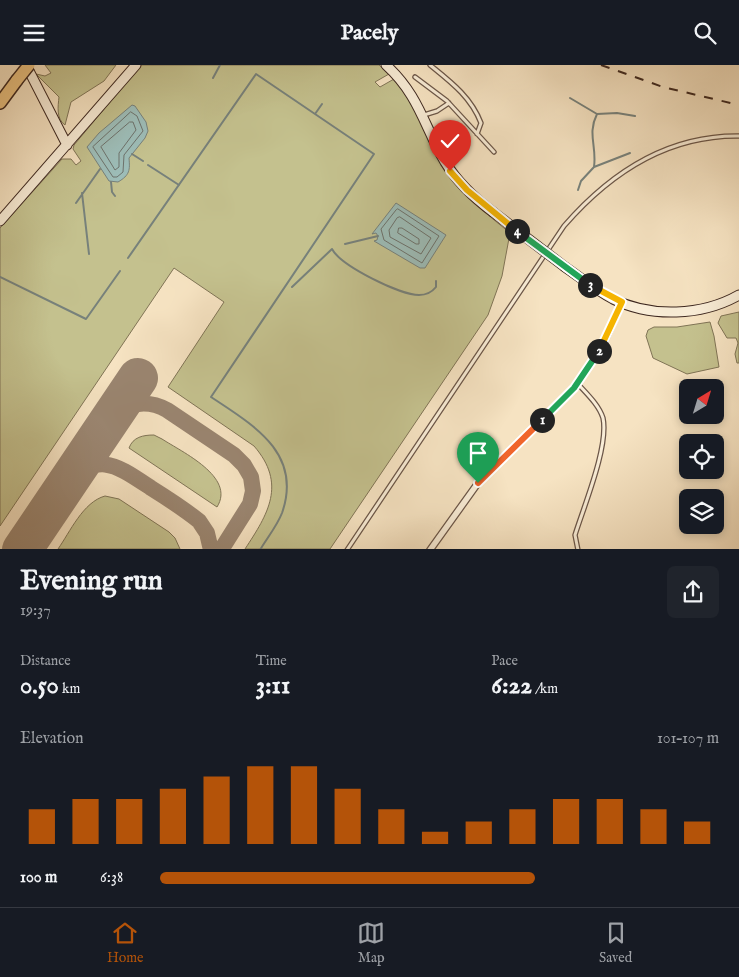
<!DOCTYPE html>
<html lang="en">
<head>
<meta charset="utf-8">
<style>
	:root { --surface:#171b24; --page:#20242c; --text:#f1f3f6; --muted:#9ea1a6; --line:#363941; --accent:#b45309 }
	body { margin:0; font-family:"IM FELL English",serif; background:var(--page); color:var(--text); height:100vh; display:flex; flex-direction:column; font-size:19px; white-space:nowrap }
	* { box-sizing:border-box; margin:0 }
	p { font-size:16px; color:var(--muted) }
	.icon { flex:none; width:28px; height:28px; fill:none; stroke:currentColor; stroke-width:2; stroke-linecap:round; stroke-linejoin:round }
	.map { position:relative; height:484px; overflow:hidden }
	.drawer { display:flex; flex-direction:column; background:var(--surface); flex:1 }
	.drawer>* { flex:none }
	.needle { width:32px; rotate:38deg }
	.fabs { position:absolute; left:679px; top:314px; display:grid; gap:10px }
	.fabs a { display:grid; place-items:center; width:45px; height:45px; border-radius:8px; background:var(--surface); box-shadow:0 2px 8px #0003; font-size:25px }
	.pin { position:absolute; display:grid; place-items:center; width:42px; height:42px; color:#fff; margin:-51px -21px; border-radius:50% 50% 50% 0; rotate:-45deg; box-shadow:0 0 5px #0007 }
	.pin .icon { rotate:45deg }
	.km { position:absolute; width:25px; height:25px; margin:-12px; border-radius:50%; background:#222; color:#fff; font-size:14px; line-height:25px; text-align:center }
	.round { display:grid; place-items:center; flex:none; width:52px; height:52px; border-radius:8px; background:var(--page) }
	.overview { display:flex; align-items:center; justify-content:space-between; height:85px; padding:0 20px }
	h1 { font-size:28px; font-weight:800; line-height:38px }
	.figures { display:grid; grid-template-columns:repeat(3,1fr); gap:8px; height:85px; padding:5px 20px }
	.figures div { display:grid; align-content:center }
	.figures b { font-size:25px; font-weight:800 }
	.figures small { font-size:14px; font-weight:400 }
	.figures p { font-size:14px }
	.chart { height:140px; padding:10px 20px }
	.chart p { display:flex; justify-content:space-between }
	.chart svg { width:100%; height:90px; margin-top:5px; stroke:var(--accent); stroke-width:6 }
	ul { padding:0 20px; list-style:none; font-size:16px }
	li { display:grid; grid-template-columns:80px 60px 1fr; align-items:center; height:38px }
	li i { height:12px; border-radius:6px; background:var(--accent) }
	header { display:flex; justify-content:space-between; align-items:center; height:65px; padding:0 20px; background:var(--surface); font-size:22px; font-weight:800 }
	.tab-bar { display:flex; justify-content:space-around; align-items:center; height:70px; border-top:1px solid var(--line); background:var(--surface); font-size:14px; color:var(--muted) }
	.tab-bar a { display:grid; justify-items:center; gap:2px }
	.tab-bar .current { color:var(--accent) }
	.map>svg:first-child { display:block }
</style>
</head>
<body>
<header><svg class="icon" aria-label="menu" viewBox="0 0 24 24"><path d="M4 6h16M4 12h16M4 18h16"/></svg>Pacely<svg class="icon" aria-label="search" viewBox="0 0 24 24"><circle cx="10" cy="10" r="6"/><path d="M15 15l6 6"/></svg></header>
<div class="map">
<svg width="739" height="485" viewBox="0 0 739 485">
	<rect width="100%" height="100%" fill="#f6e3c2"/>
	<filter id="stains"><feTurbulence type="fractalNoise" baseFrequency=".004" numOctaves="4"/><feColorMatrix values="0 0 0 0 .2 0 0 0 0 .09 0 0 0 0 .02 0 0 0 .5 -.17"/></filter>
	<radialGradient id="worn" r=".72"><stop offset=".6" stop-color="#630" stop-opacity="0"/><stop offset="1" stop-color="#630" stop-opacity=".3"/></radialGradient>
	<!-- green -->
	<path fill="#c4c18e" stroke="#807456" d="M45,0h71l-12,16 -33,21 -6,23c-9,-6 -7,-19 -6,-28l-23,-23 9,2 6,-3z
		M141,0h238l10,9 -14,8 5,5 14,-8c22,26 32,58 49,87 16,27 44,48 67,67l-8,43 -14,39 -158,234h-85c23,-35 42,-65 9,-103l-86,-59 56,-85 -50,-34 -174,258v-298l62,-69h9l5,6 5,-4 -8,-12 1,-4z
		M739,247v51h-2l-2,-9 3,-11 -2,-5h-9l-9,-15 3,-7z
		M710,257l4,14 5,31 -32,7 -34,-16 -7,-22 2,-6 6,-3h23z
		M154,370l8,4c20,13 74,38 55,68l-88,-59c4,-11 14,-13 25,-13z
		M105,431l14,3 50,33 6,6 5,11h-122c12,-17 25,-47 47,-53z"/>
	<!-- water -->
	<path fill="#9dbdb8" stroke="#77817b" d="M132,40l3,1 11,16 2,9 -3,7 -16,20c1,12 1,17 -11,24l-9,-1 -22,-34 12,-14z
		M396,138l50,32 -21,33h-5l-46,-27 3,-1 1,-4 -2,-3 -4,1z"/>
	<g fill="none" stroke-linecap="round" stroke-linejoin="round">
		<!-- shore -->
		<path stroke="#6d726c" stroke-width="1" d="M131,47l6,4 6,15 -19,24 -1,17 -6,5h-4l-20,-30z
			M130,57h3l3,8 -17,23v14l-4,3 -14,-23z
			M398,144l41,27 -17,27 -38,-23 -3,-11 15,-19z
			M400,152l31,21 -10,16 -31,-17 -1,-7 8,-12z
			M399,163h3l17,11v5h-3l-18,-11z"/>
		<!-- stream -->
		<path stroke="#77817b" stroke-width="2" d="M213,13l7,-13
			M570,33l27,16 20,-1 18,3
			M315,49l7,-10
			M132,89l11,7
			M148,100l31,20
			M594,102l36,-14
			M111,117l1,10 3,4
			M578,125l3,-9 13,-14c3,-21 -7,-33 3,-53
			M82,128l7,61
			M76,138l24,-34
			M345,179l33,-8
			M128,193l128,-184 118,80 -163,243c42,28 92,56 71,116 -5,13 -15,25 -22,37
			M0,212l86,42 34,-48
			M292,222l40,-38c9,17 68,46 87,46 7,0 13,-3 17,-8v-6"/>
		<!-- taxiway -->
		<path stroke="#9a8570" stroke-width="16" d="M111,353c16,-15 36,-19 56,-8l67,45 10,10 7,12 2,14 -3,13 -29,46
			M64,422c33,-37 51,-23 87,1 16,10 33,21 48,33l8,12 4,17"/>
		<!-- runway -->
		<path stroke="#9a8570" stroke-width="40" d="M22,485l116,-172"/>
		<!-- lane casing -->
		<g stroke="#6b5648" stroke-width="5.5">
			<path id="lane" d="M430,0c21,17 41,32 51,58l-4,11
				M415,12l32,24 47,51
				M424,50l13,-4 12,-8
				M578,319c9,10 21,21 25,34 6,28 -19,88 -28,117l3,15
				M347,485l217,-324c46,-53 103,-91 175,-90"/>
		</g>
		<!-- street casing -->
		<g stroke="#6b5648" stroke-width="8">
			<path id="street" d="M430,485l48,-67 96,-95 28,-41 20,-45"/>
		</g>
		<!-- secondary casing -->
		<g stroke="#3d271f" stroke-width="11">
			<path id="secondary" d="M26,0l41,80
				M386,0c33,30 38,61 59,97 13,21 29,36 48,50
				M0,156l136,-156
				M565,202c16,11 31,23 48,32 38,19 89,17 126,-4"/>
		</g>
		<!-- highway casing -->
		<g stroke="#3d271f" stroke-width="14">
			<path id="highway" d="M0,38l17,-23"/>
		</g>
		<!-- lane -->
		<use href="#lane" stroke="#f9edd7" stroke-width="3"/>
		<!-- street -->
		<use href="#street" stroke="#f9edd7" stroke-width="5.5"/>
		<!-- secondary -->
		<use href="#secondary" stroke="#f9edd7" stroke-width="9"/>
		<!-- highway -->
		<use href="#highway" stroke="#ebc281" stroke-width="11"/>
		<!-- rail -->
		<path stroke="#3d271f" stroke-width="2" stroke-dasharray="9 9" stroke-linecap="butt" d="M601,0l62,22 76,18"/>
		<!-- secondary-bridge casing -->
		<g stroke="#3d271f" stroke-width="11" stroke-linecap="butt">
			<path id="secondary-bridge" d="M493,147l72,55"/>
		</g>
		<!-- highway-bridge casing -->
		<g stroke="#3d271f" stroke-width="14" stroke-linecap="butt">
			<path id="highway-bridge" d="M17,15l12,-15"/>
		</g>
		<!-- secondary-bridge -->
		<use href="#secondary-bridge" stroke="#f9edd7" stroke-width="9"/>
		<!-- highway-bridge -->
		<use href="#highway-bridge" stroke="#ebc281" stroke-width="11"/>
	</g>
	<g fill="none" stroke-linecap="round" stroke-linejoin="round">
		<!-- split-1 casing -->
		<g stroke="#fff" stroke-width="10">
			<path id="split-1" d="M478,418l64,-63"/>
		</g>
		<!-- split-2 casing -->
		<g stroke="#fff" stroke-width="10">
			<path id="split-2" d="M542,355l32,-32 25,-37"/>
		</g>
		<!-- split-3 casing -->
		<g stroke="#fff" stroke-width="10">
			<path id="split-3" d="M590,220l32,17 -23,49"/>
		</g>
		<!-- split-4 casing -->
		<g stroke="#fff" stroke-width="10">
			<path id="split-4" d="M517,166l73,54"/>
		</g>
		<!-- split-5 casing -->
		<g stroke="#fff" stroke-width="10">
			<path id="split-5" d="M450,106l17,19 50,41"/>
		</g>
		<!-- split-1 -->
		<use href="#split-1" stroke="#f0652b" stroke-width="6"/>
		<!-- split-2 -->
		<use href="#split-2" stroke="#22a559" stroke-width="6"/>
		<!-- split-3 -->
		<use href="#split-3" stroke="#f5b400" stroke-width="6"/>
		<!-- split-4 -->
		<use href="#split-4" stroke="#22a559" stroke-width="6"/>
		<!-- split-5 -->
		<use href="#split-5" stroke="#f5b400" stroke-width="6"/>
	</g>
	<rect width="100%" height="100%" filter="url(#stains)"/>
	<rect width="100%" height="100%" fill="url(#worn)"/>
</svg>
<div class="fabs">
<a><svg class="needle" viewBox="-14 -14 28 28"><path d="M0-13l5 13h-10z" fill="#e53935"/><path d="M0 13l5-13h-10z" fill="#9ea1a6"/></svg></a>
<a><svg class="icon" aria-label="locate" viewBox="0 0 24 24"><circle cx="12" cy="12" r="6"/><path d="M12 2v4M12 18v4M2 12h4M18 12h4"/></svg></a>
<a><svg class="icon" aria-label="layers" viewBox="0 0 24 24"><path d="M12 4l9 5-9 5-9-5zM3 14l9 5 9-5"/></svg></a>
</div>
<div class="pin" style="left:478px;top:418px;background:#1e9e55"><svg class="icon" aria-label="arrive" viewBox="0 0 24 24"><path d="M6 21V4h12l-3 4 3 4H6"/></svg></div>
<div class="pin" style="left:450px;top:106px;background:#d93025"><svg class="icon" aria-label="check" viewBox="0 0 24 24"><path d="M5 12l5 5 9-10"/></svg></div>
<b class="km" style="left:542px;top:355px">1</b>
<b class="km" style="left:599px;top:286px">2</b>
<b class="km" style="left:590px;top:220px">3</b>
<b class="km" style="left:517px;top:166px">4</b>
</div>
<section class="drawer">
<div class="overview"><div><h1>Evening run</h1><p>19:37</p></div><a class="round"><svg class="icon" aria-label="share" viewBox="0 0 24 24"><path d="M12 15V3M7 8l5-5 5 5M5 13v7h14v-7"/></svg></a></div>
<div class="figures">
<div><p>Distance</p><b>0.50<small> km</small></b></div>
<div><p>Time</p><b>3:11</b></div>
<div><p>Pace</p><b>6:22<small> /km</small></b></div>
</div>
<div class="chart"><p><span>Elevation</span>101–107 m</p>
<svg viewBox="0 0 160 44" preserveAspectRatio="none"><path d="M5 44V27M15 44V22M25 44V22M35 44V17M45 44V11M55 44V6M65 44V6M75 44V17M85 44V27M95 44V38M105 44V33M115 44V27M125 44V22M135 44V22M145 44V27M155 44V33"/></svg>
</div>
<ul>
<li><b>100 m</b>6:38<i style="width:67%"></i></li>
</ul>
</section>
<nav class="tab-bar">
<a class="current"><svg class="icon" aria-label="home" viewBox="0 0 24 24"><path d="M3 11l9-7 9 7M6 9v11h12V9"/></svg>Home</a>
<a><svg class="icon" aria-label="map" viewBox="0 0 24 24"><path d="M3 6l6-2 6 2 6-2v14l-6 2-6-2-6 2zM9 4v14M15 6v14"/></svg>Map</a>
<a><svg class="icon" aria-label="saved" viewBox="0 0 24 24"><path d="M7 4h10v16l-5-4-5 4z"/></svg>Saved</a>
</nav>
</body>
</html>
